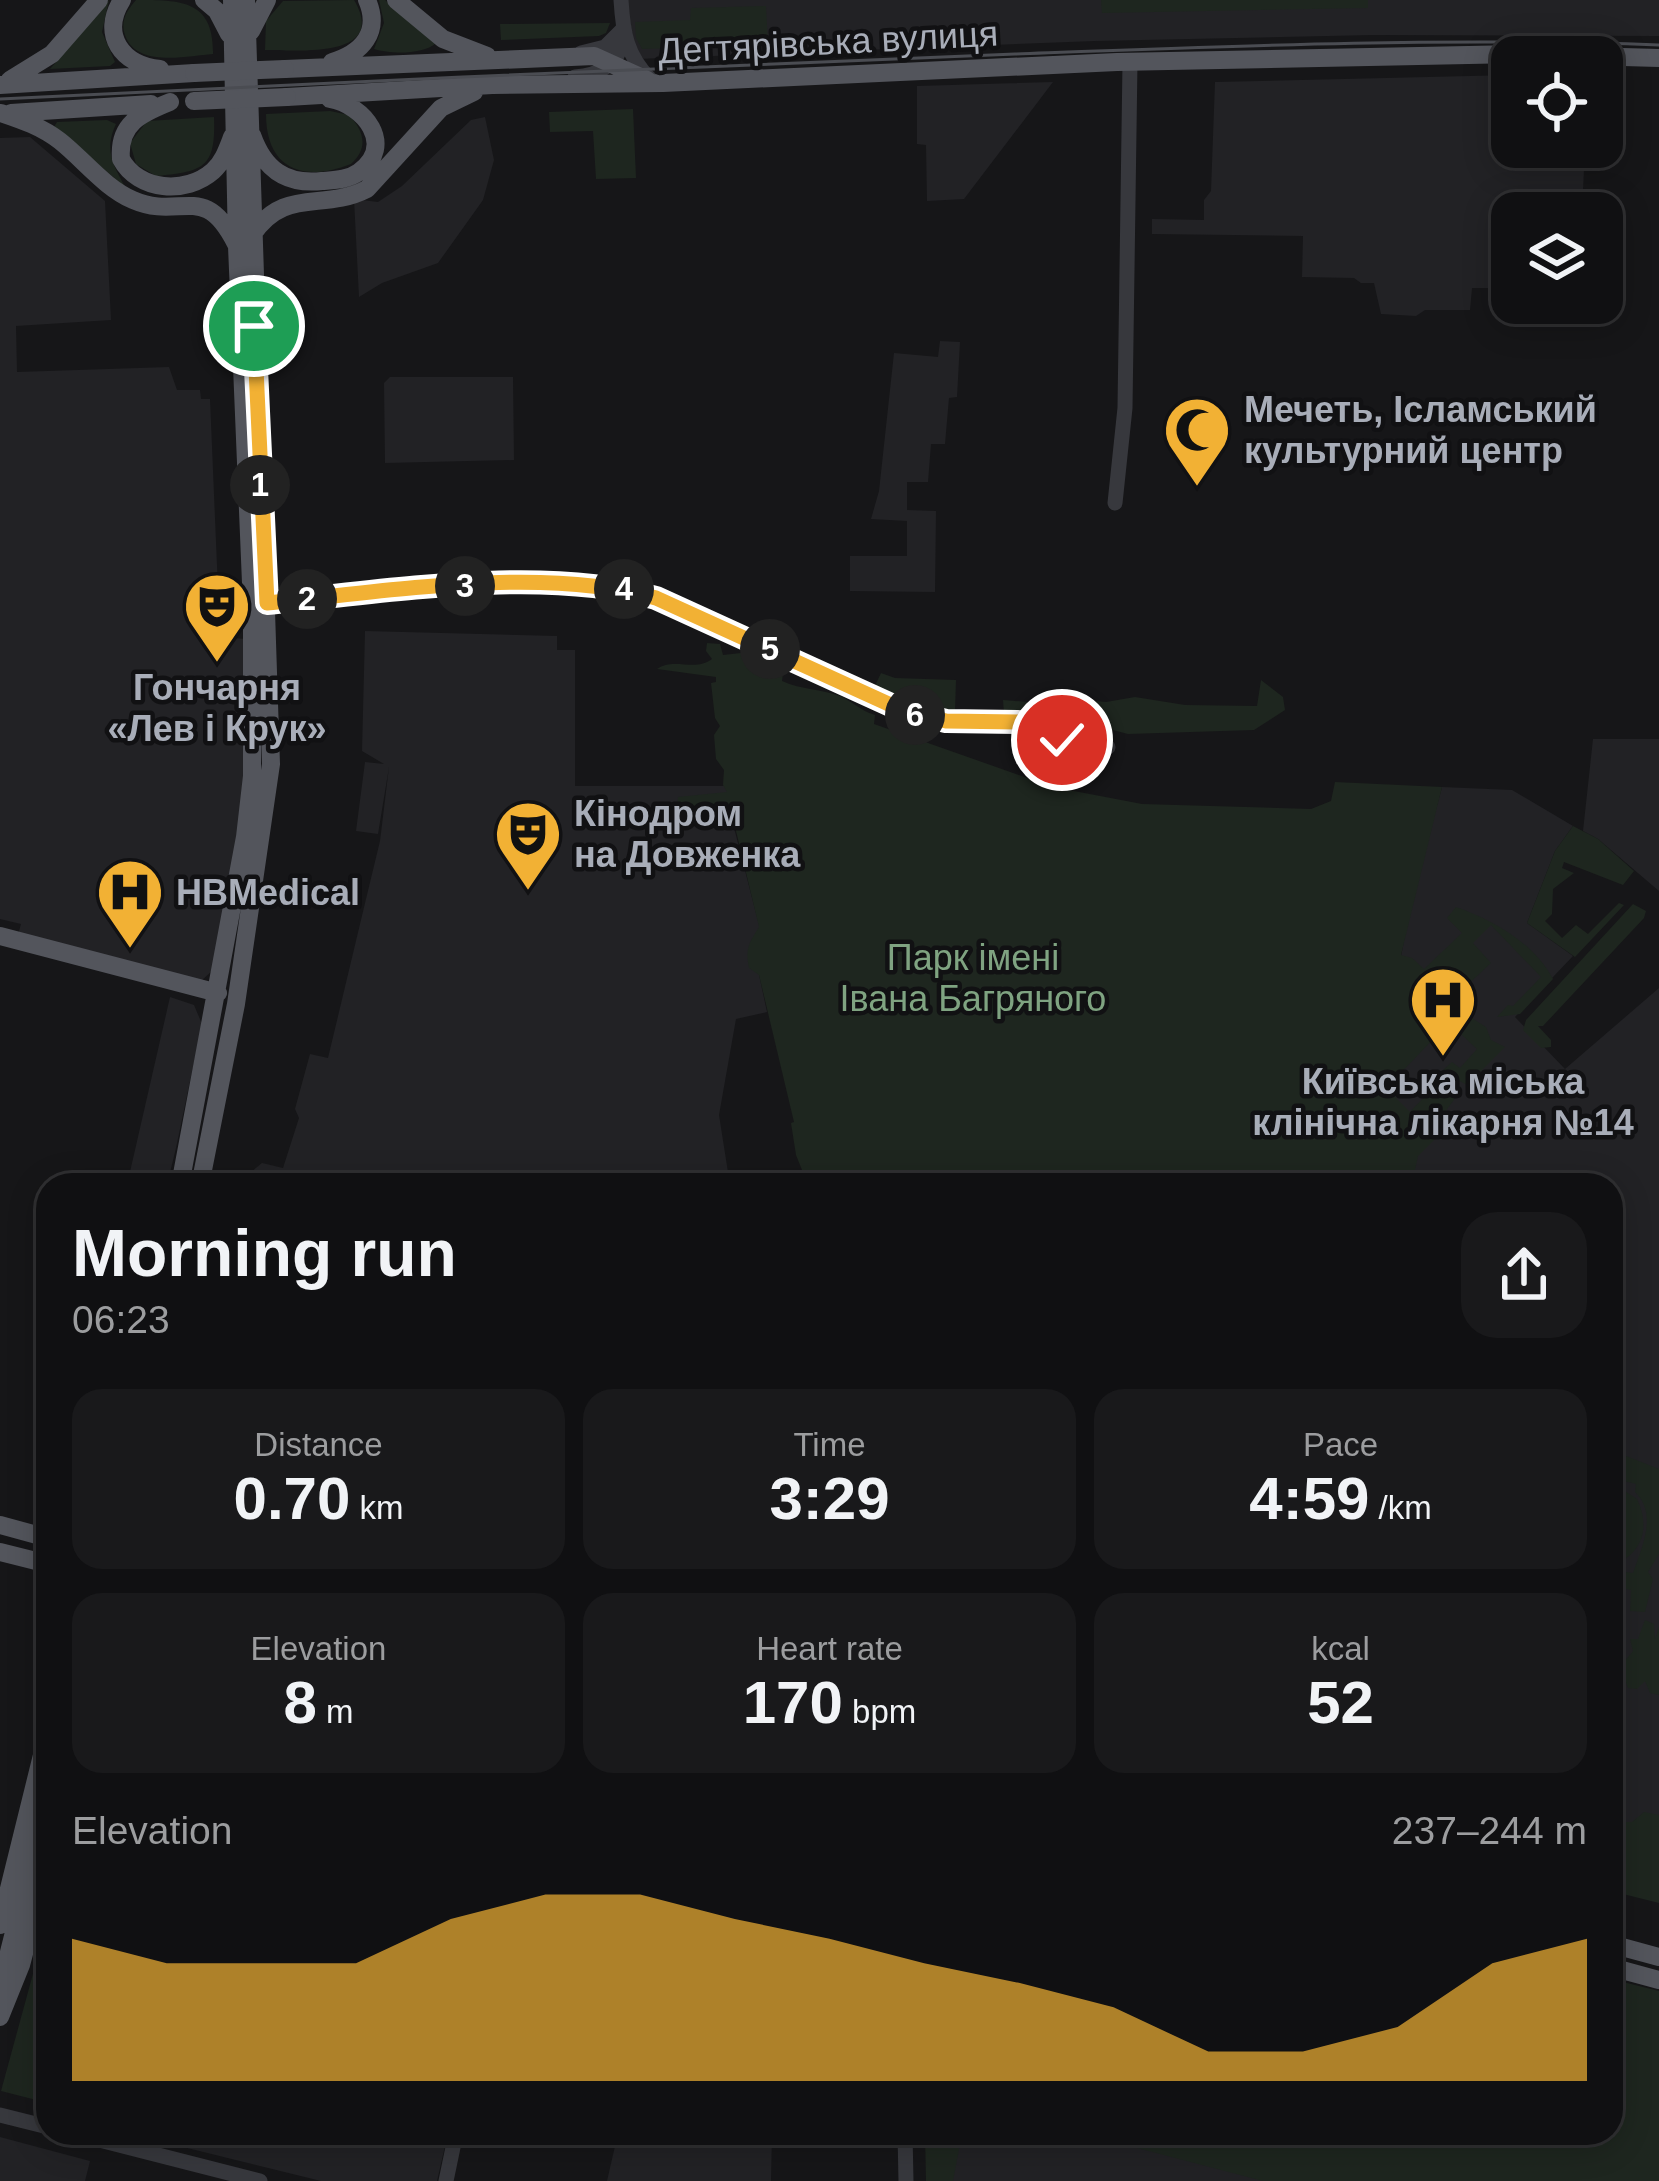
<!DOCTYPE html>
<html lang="en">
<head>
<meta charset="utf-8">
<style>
	:root { --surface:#101012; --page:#19191b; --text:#f1f3f6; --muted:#9c9d9f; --line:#303032; --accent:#f2b134 }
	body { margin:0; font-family:Helvetica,sans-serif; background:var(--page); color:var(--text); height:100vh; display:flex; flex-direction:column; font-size:45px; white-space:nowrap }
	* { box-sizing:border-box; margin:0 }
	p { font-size:39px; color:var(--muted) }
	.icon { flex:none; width:66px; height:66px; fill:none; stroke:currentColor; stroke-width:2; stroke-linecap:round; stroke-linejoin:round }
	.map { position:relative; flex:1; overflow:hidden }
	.sheet { position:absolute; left:36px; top:1173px; width:1587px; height:972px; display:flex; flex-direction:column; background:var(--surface); border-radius:36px; box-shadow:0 6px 30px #0003,0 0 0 3px var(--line) }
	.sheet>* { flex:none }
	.fabs { position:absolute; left:1491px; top:36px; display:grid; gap:24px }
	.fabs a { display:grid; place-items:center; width:132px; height:132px; border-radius:24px; background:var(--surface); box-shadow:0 6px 30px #0003,0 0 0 3px var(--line); font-size:60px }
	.pin { position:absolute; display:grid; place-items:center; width:102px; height:102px; color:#fff; margin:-51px; border:6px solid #fff; border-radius:50%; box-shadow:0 3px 12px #0007 }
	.km { position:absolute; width:60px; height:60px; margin:-30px; border-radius:50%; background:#222; color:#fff; font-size:33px; line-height:60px; text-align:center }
	.round { display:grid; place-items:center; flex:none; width:126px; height:126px; border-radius:36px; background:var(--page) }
	.summary { display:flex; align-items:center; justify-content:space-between; height:204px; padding:0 36px }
	h1 { font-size:66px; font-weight:800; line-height:90px }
	.figures { display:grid; grid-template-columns:repeat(3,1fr); gap:18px; height:204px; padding:12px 36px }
	.figures div { display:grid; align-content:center; border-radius:30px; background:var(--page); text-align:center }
	.figures b { font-size:60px; font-weight:800 }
	.figures small { font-size:33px; font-weight:400 }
	.figures p { font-size:33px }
	.chart { height:336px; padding:24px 36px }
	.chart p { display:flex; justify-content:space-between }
	.chart svg { width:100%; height:216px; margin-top:12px; fill:var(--accent); opacity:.7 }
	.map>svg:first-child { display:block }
</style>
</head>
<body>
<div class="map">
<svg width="1659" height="2181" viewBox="0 0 1659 2181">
	<rect width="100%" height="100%" fill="#161618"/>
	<!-- built -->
	<path fill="#222225" d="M626,0h1033v36l-286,-1 -278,6 -458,18z
		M1512,75v72h73l-3,66h-70v75h-40l-2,22h-45l-9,6 -35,-2 -7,-31h-13l-7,-5 -52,-1 1,-41 -151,-2v-15l52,1v-20l7,-9 4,-109z
		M1053,82l-89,117 -37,2 -1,-56 -9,-1v-58z
		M485,117l9,43 -11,40 -45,63 -56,20 -23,14 -5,-98 24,3 24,-16 69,-66z
		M30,137l75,64 6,119 -95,6 1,46 152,-5 8,23h23l1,9h9l10,238 26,2 -1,163 -32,168 -12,11 -183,-46 3,-11 -21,-5v-781z
		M940,341l20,1 -3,55 -8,1 -4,46h-14l-3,38h-21v28l29,1 -1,81 -85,-1v-35h57v-35l-36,-2 8,-28 15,-138 44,4z
		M390,377h123l1,83 -129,3 -1,-80z
		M365,631l192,5v14h18v136h154l4,38 33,128 -11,4 12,56 -31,7 -17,96 11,70h-496l5,-10 7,1 16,-13 21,5 16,-50 -4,-9 15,-55 18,4 38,-159 14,-58 9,-74 -11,67 -22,-3 9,-69 19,2 -22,-13z
		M1593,739h66v152l-61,-52 -15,-8z
		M1442,787l70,3 61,36 -18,25 -28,72 46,33 -58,61 50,52 94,-81v912l-48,-12v-703h-264l38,-146 27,-140z
		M170,997l24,8 8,19 -26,124 -9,37h-40z
		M157,2133h291l-11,48h-116l-158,-39z
		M618,2133h154l-1,48h-164z
		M928,2133h683l48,48h-730z
		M0,2137l90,24 -5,20h-85z"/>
	<!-- green -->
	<path fill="#1e261f" d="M109,0l-7,32 13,30 -5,4 -60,3z
		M136,0c45,0 78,0 77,54 -26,2 -77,14 -88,-19 -5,-14 2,-25 11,-35z
		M354,0c35,59 -57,50 -89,50l1,-29 17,-20z
		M379,0h6l51,43c-13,12 -46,11 -62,6l10,-26z
		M1101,0h267v8l-266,5z
		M766,6l2,39 -126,4 -6,-11 -1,-16 55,-2 1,-12z
		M610,23l-4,10 -7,3 -98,4 -1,-16z
		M633,109l3,69 -40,1 -3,-48 -43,1 -1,-20z
		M330,111l19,4c15,16 20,33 2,49 -48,19 -85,5 -85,-50z
		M214,117c2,52 -11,54 -58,59l-20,-12 -6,-21 17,-22z
		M107,120l9,4c-13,28 -1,43 9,63l-71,-60 3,-5z
		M707,643l13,1 3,11 27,-3v12l21,-3 13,5 -2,15c20,9 39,8 58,15 12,5 19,14 35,19l-1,9 179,63 89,17 169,5 20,-8 4,-19 107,5 -41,168 11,3 12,11 38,-36 -15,-15 9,-11c37,13 78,36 97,72l-33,35 -23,3 11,-12 5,1 28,-29 -50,-52 -18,18 18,20 -43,40 38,24 5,13 14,7 -38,38 -25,-14 10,-9 8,6 17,-19 -28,-26 -63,65 24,24 16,-17 -1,-4 14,-8 20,10 -26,35 3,10 -18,18 -3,14 8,15h-38l-14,-6 -3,6h-560l-12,-30 -5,-32 3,-1 -35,-147 -10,-7c-4,-19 0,-25 10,-41l-27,-113 -5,1 1,12 -14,-9 -31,2 -6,-9 1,-14 49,-5 -4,-7 1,-15 -8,-11 -2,-24 6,-9 -5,-8 -4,-35 5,-1v-5l-59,-8c16,-12 39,3 55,-10l-6,-8z
		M881,673l14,5 61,2 -1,31 -27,-2 -54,-21z
		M1261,680l22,17 2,13 -31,20 -126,4 -69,-18 -55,-2 -1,-14 40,3 8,-6 55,5 29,-5 50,8 72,1z
		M1573,826l25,13 36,32 -11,14 -59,-23 -2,6 12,5 -21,16 -1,25 -7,7 17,17 14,-13 12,9 31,-31 5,2 -49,52 -48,-34 28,-72z
		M1633,904l13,7 -2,7 -101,108h-5l13,14v7l-10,1 -18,-18 3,-10z
		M1621,1454l38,15v85l-11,18 5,7 -8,33 -15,-1 1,-21 -20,-4v-16l22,3c9,-26 25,-59 2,-81l1,-8 -25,-6v-17l5,1z
		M1611,1482l26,17c14,29 5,56 -26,67z
		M1645,1620l9,4 1,15 4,-12v68l-9,-2 -5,-12 -8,8 -9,-1 -8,-21 13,-16 -3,-12h8z
		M1611,1807l14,4 1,11h6l12,-10 15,3v88l-48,-12z
		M40,1948l8,1v154l-47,-12z
		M1611,1979l48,12v190h-396l-183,-48h531z
		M925,2133h37l-9,48h-27z"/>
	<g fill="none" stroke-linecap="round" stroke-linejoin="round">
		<!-- minor -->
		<path stroke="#37383d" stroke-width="15" d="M621,0c2,32 5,55 29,79
			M581,53l24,-6 18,-18
			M575,77c25,-2 42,-12 49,-38
			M1115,503l10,-95 5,-346
			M267,603c119,-12 274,-38 389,-5l248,113 42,10 72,1 56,22 34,3
			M0,2115l48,12
			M72,2133l188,48
			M905,2133l1,48
			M446,2181l10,-48"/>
		<!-- major -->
		<path stroke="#53555c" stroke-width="18" d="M122,0c-22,35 0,65 38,69
			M204,0l13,11 12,23
			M396,0l47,39 44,17
			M251,31l16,-31
			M332,62c30,-9 49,-30 35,-62
			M285,69l309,-13 53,24
			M10,80l42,-26 47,-54
			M0,85l194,-12
			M287,97l205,-12 171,-2 454,-21 401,-8 141,4
			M170,102c-30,12 -52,22 -49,57 17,32 65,36 92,12 10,-9 14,-21 19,-34
			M1,113c21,7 41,14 59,28 24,19 45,47 73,59 48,21 71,-20 103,44
			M11,113l140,-9
			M252,135c12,34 33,50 70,46 12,-1 26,-1 37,-9 37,-27 5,-67 -29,-73
			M252,235c33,-49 70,-23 115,-46l74,-81 33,-16
			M0,936l218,57
			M180,1185l65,-348 7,-61v-169l-15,-361 -5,-246
			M200,1185l36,-181 35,-240 -25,-764
			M0,1525l48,13
			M0,1552l48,12
			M0,1925l48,-194
			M1611,1944l48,13
			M1611,1967l48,13
			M0,1988l48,-191
			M0,2017l21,-52 27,-103"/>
		<!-- tram -->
		<path stroke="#4a4c52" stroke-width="3" d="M0,99c338,-18 677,-31 1015,-45 214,-8 430,-17 644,-9"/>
		<!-- major-bridge -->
		<path stroke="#53555c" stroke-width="18" d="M194,73l91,-4
			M194,101l93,-4"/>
	</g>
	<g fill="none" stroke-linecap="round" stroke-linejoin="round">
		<!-- route casing -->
		<g stroke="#fff" stroke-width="24">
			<path id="route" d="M254,326l13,277c119,-11 273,-38 389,-5l248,113 42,10 72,1 44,18"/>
		</g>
		<!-- route -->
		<use href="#route" stroke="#f2b134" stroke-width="15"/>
	</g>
	<!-- icons -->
	<defs>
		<g id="mosque-pin" transform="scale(3.45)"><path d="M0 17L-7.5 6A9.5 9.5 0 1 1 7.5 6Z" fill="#f2b134" stroke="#111113"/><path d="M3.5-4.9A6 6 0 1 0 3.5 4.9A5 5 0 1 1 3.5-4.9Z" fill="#111"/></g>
		<g id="theatre-pin" transform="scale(3.45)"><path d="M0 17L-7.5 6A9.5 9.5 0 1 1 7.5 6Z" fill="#f2b134" stroke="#111113"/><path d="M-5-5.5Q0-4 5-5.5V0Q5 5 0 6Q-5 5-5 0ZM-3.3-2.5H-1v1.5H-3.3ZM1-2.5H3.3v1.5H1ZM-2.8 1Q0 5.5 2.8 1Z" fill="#111"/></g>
		<g id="hospital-pin" transform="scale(3.45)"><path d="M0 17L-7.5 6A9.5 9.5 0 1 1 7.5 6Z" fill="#f2b134" stroke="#111113"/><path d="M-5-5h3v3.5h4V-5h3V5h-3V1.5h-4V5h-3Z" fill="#111"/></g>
	</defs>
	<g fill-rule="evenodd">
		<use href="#mosque-pin" x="1197" y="430"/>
		<use href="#theatre-pin" x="217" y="606"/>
		<use href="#theatre-pin" x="528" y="834"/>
		<use href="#hospital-pin" x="130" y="892"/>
		<use href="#hospital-pin" x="1443" y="1000"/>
	</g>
	<g text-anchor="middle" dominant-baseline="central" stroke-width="9" stroke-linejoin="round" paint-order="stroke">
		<!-- street labels -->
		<g font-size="36" fill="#a8adb8" stroke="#111113">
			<text transform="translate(828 42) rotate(-3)">Дегтярівська вулиця</text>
		</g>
		<!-- poi labels -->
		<g font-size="36" font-weight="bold" fill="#a8adb8" stroke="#111113" text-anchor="start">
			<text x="1244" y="409">Мечеть, Ісламський<tspan x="1244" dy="41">культурний центр</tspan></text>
			<text x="217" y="687" text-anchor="middle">Гончарня<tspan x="217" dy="41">«Лев і Крук»</tspan></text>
			<text x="574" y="813">Кінодром<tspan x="574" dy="41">на Довженка</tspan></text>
			<text x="176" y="892">HBMedical</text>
			<text x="1443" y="1081" text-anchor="middle">Київська міська<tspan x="1443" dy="41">клінічна лікарня №14</tspan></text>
		</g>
		<!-- park labels -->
		<g font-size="36" fill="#7fa381" stroke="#111113">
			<text x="973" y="957">Парк імені<tspan x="973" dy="41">Івана Багряного</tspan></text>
		</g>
	</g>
</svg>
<div class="fabs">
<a><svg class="icon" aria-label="locate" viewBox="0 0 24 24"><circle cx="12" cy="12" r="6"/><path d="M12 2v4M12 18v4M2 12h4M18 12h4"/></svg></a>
<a><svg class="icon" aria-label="layers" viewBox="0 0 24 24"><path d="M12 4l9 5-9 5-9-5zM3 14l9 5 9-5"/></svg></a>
</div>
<div class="pin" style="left:254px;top:326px;background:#1e9e55"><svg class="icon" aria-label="arrive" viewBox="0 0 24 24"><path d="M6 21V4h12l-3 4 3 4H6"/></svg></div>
<div class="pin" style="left:1062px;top:740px;background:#d93025"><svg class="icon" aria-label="check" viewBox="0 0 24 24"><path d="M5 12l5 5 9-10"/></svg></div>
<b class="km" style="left:260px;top:485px">1</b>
<b class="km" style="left:307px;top:599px">2</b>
<b class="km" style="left:465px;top:586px">3</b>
<b class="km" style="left:624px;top:589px">4</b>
<b class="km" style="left:770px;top:649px">5</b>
<b class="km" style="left:915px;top:715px">6</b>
<section class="sheet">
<div class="summary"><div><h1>Morning run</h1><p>06:23</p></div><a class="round"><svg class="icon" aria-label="share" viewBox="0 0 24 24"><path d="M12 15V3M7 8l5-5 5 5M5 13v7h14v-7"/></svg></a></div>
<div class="figures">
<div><p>Distance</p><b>0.70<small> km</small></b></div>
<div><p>Time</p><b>3:29</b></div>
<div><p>Pace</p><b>4:59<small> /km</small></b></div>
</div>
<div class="figures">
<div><p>Elevation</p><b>8<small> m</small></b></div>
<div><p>Heart rate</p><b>170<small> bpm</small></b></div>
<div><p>kcal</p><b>52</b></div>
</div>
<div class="chart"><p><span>Elevation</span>237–244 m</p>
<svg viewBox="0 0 160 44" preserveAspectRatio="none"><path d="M0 44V15L10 20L20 20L30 20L40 11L50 6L60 6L70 11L80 15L90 20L100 24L110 29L120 38L130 38L140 33L150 20L160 15V44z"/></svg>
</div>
</section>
</div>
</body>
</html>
